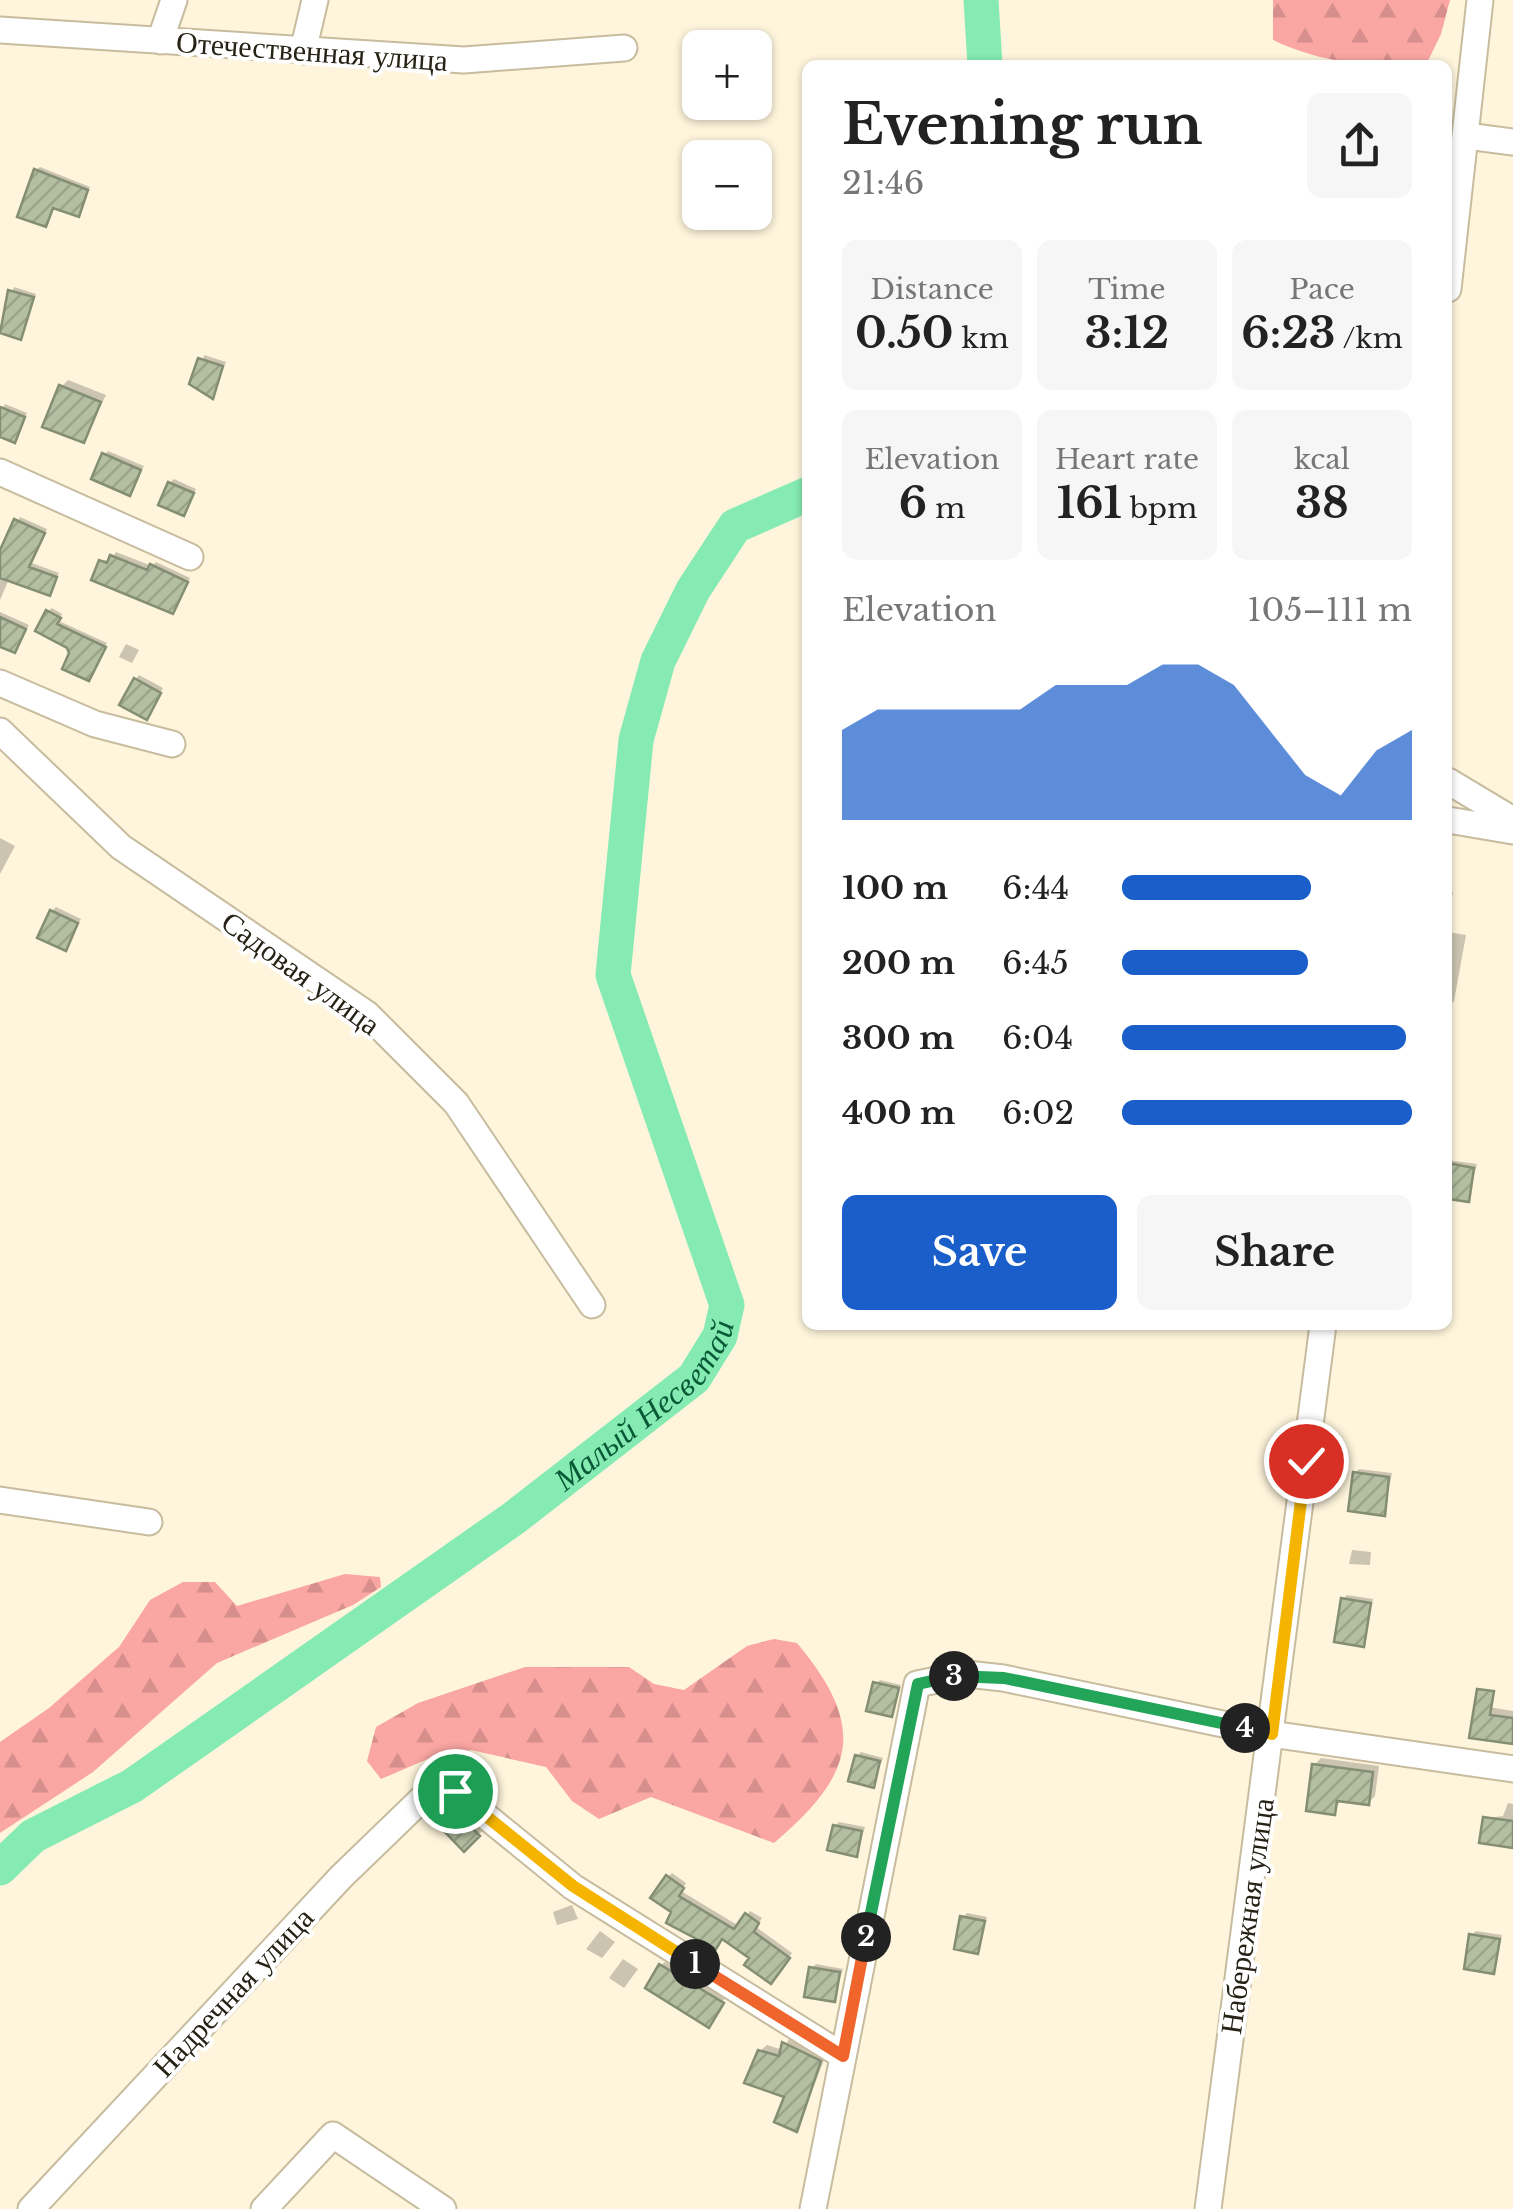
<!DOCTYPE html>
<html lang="en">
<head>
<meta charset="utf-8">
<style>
	:root { --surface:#fff; --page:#f6f6f6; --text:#222; --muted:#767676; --accent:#1a5ec9 }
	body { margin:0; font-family:"Libre Baskerville",serif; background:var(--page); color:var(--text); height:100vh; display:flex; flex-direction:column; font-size:38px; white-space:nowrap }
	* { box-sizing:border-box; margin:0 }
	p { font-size:32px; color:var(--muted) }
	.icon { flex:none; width:55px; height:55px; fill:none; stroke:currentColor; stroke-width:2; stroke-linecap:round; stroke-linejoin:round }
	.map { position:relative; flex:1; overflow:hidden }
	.side { position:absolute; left:802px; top:60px; width:650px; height:1270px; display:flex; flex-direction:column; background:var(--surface); border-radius:15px; box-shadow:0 2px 8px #0004 }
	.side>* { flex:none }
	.buttons { position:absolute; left:682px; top:30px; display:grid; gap:20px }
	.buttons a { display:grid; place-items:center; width:90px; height:90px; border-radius:15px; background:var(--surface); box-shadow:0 2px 8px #0004; font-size:50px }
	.pin { position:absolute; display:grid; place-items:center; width:85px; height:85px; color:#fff; margin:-42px; border:5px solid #fff; border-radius:50%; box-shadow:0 2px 10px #0007 }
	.km { position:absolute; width:50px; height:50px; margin:-25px; border-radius:50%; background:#222; color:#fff; font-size:28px; line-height:50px; text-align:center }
	.round { display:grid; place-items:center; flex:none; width:105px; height:105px; border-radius:15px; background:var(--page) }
	.head { display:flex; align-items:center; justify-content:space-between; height:170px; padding:0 40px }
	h1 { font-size:55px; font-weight:700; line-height:75px }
	.stats { display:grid; grid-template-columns:repeat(3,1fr); gap:15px; height:170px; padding:10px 40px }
	.stats div { display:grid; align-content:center; border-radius:15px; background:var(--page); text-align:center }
	.stats b { font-size:42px; font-weight:700 }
	.stats small { font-size:28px; font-weight:400 }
	.stats p { font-size:28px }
	.chart { height:280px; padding:20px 40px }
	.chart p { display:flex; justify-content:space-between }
	.chart svg { width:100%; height:180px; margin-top:10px; fill:var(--accent); opacity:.7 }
	.action { display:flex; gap:20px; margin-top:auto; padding:20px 40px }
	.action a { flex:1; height:115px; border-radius:15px; background:var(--accent); color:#fff; font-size:40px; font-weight:700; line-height:115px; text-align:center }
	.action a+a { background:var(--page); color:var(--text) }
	ul { padding:0 40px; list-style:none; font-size:32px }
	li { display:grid; grid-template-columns:160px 120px 1fr; align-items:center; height:75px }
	li i { height:25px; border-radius:12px; background:var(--accent) }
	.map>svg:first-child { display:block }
</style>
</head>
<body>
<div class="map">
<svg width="1513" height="2209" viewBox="0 0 1513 2209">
	<defs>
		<pattern id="forest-firs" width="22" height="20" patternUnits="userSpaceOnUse" patternTransform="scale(2.5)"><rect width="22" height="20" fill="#faa6a3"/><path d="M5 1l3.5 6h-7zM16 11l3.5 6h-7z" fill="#d68f8c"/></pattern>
		<pattern id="building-hatch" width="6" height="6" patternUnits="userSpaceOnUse" patternTransform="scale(2.5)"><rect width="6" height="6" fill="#b4bfa1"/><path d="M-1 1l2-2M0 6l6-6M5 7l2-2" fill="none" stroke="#9ba48a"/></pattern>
	</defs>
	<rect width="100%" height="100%" fill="#fef5dc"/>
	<!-- forest -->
	<path fill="url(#forest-firs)" d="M1273,0h177l-9,34 -15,31c-58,0 -100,0 -153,-25z
		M345,1574l35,3 1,10 -28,18 -136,58 -124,109 -93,61v-91l49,-34 70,-61 31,-47 33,-18h32l22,24z
		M774,1639l23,4c71,85 58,131 -23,200l-123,-46 -52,22 -27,-18 -26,-34 -75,-17 -41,8 -49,21 -14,-18 9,-34 42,-24 107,-36h104l25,17 30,6 63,-44z"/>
	<!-- shadow -->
	<path fill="#0003" d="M40,167l50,20 -12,27 -24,-8 -8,18 -10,-54z
		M14,287l22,7 -16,43 -20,-7z
		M204,355l22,7 -14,34 -15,-6z
		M68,380l38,15 -22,45 -23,-53z
		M5,404l22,9 -13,27 -14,-6v-22z
		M108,451l36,15 -14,27 -25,-38z
		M174,479l22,10 -12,24 -14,-30z
		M20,517l27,12 -15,34 27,10 -10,20 -40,-14 -9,21v-44z
		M116,552l36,14 4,-4 34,16 -14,29 -75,-46 10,-2z
		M52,608l10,6 -3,7 48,22 -18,35 -41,-67z
		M0,612l29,13 -14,25 -15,-7z
		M126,644l13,6 -7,13 -13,-6z
		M139,675l24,13 -13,25 -14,-34z
		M0,838l15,8 -15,28z
		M1448,891l5,1 -5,28z
		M56,907l25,12 -16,29 -13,-37z
		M1448,932l18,3 -12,66 -6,6z
		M1448,1160l29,4 -9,35 -20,-3z
		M1359,1469l33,4 -8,40 -29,-40z
		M1352,1550l19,2 -1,13 -21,-1z
		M1347,1595l26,4 -10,45 -20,-45z
		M880,1680l21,5 -10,29 -15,-30z
		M1482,1706l31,5v31z
		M861,1752l22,6 -10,27 -16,-29z
		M1321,1758l58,8 -4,30 -7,7 -27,-4 -7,13 -20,-47z
		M1508,1803l5,1v41l-27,-27 17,-2z
		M466,1815l16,16 -17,17 -17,-16z
		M839,1822l26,5 -9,27 -21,-28z
		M672,1873l14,10 -5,8 58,35 11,-15 12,7 -6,9 36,26 -17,24 -53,-40 -47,-25 -7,-35z
		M572,1905l6,14 -21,6 -4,-13z
		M967,1913l20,4 -10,34 -14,-34z
		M600,1931l15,11 -13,16 -16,-9z
		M1476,1931l26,4 -9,36 -21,-36z
		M623,1959l15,10 -14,19 -15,-10z
		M665,1962l60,36 -17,26 -47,-59z
		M816,1964l27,5 -9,30 -22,-31z
		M790,2037l36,18 -29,74 -10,-33 -27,-45 7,-6 16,5z"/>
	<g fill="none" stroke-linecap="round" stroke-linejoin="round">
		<!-- river -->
		<g stroke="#85ebb2" stroke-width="35">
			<path d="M981,0l4,65"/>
			<path id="s1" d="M0,1868l33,-32 99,-50 382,-268 180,-140 26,-42 7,-31 -114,-330 23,-235 22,-79 35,-71 42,-64 73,-32"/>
		</g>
	</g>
	<!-- building -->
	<path fill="url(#building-hatch)" stroke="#848e72" stroke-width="2.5" d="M34,169l54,21 -9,27 -26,-9 -7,19 -29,-10z
		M8,290l26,7 -13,43 -21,-7z
		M198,358l25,8 -10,33 -24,-15z
		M59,385l42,17 -17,41 -42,-16z
		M0,407l25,10 -10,26 -15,-6z
		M102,453l39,17 -11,26 -39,-17z
		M168,482l26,11 -10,23 -26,-11z
		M14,519l31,14 -16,34 28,10 -7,19 -50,-18v-28z
		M110,555l37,15 3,-6 38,18 -15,32 -82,-34 8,-20 8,3z
		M46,610l15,8 -4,6 49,23 -17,34 -27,-12 7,-16 -2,-5 -32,-17z
		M0,617l26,12 -11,24 -15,-6z
		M134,678l27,15 -14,27 -28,-15z
		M50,910l28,13 -12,28 -29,-13z
		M1448,1163l26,5 -5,34 -21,-3z
		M1353,1472l36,5 -4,39 -37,-5z
		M1341,1598l30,5 -7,44 -30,-5z
		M873,1682l26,6 -7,29 -26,-6z
		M1477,1689l17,2 -4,24 23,3v26l-44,-6z
		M855,1755l25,6 -6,27 -26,-7z
		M1312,1764l61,8 -4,33 -32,-4 -2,14 -29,-4z
		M461,1817l19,19 -16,16 -19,-20z
		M1483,1817l30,4v27l-34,-5z
		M833,1825l29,6 -5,26 -30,-7z
		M666,1875l18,13 -5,8 55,33 11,-16 14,10 -5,9 36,26 -19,26 -27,-19 5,-7 -27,-19 -6,10 -50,-26 5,-11 -21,-14z
		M960,1916l25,5 -7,33 -24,-5z
		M1469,1934l31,5 -6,35 -30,-5z
		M659,1964l65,39 -15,25 -64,-40z
		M809,1967l31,5 -5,30 -31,-5z
		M782,2042l39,19 -24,71 -23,-10 10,-25 -40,-14 14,-33 21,6z"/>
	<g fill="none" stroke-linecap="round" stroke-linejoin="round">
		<!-- minor casing -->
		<g stroke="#c7bc9e" stroke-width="29">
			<path id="minor" d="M0,30l464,30 160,-12
				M160,41l14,-41
				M303,51l12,-51
				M1467,136l46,6
				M1448,289l32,-289
				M0,472l190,85
				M0,683l95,41 77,20
				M0,731l121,116 246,167 89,89 136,202
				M1448,781l65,39
				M1448,820l65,11
				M0,1500l149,22
				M31,2209l310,-332 90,-87 24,1 118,96 270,169
				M264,2209l69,-74 110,74
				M813,2209l104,-525 50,-10 36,4 268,56 242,35
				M1208,2209l115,-884"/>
		</g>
		<!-- minor -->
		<use href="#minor" stroke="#fff" stroke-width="25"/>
	</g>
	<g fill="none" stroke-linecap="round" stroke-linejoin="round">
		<!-- split-1 casing -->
		<g stroke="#fff" stroke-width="20">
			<path id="split-1" d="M455,1791l118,95 122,78"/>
		</g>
		<!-- split-2 casing -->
		<g stroke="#fff" stroke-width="20">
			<path id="split-2" d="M695,1964l148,92 23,-119"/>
		</g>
		<!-- split-3 casing -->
		<g stroke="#fff" stroke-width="20">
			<path id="split-3" d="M866,1937l52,-253 36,-8"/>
		</g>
		<!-- split-4 casing -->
		<g stroke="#fff" stroke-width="20">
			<path id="split-4" d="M954,1676l50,2 241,50"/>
		</g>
		<!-- split-5 casing -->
		<g stroke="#fff" stroke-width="20">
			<path id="split-5" d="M1245,1728l27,6 34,-273"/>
		</g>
		<!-- split-1 -->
		<use href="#split-1" stroke="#f5b400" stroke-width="12"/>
		<!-- split-2 -->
		<use href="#split-2" stroke="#f0652b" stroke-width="12"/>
		<!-- split-3 -->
		<use href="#split-3" stroke="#22a559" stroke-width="12"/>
		<!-- split-4 -->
		<use href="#split-4" stroke="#22a559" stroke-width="12"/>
		<!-- split-5 -->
		<use href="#split-5" stroke="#f5b400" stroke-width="12"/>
	</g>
	<g text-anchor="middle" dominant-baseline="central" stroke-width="8" stroke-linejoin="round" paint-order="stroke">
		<!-- street labels -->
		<g font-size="30" fill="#262216" stroke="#fff">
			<text transform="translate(312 51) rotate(4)">Отечественная улица</text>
			<text transform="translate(301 973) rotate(36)">Садовая улица</text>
			<text transform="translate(1247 1916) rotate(-82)">Набережная улица</text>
			<text transform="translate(233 1992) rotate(-47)">Надречная улица</text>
		</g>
		<!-- water labels -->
		<g font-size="32" font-style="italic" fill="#085a37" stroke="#fff">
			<text stroke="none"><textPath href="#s1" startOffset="798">Малый Несветай</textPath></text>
		</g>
	</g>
</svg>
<div class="buttons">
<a>+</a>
<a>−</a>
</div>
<div class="pin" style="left:455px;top:1791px;background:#1e9e55"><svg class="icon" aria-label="arrive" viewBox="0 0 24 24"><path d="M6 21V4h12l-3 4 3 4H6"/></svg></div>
<div class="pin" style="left:1306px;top:1461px;background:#d93025"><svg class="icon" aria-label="check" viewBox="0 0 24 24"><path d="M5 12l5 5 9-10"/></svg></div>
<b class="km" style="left:695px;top:1964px">1</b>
<b class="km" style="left:866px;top:1937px">2</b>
<b class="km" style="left:954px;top:1676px">3</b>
<b class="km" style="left:1245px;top:1728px">4</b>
<section class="side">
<div class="head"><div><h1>Evening run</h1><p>21:46</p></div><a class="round"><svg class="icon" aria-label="share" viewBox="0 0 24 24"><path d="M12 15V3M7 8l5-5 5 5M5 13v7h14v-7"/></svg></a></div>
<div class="stats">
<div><p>Distance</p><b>0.50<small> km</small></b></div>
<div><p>Time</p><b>3:12</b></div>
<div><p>Pace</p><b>6:23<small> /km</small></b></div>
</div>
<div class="stats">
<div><p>Elevation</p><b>6<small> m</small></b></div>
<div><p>Heart rate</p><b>161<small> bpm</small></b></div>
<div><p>kcal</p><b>38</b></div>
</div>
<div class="chart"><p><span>Elevation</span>105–111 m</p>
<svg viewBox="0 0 160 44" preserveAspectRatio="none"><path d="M0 44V22L10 17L20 17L30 17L40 17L50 17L60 11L70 11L80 11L90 6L100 6L110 11L120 22L130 33L140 38L150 27L160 22V44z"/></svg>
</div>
<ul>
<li><b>100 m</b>6:44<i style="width:65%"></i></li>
<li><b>200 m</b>6:45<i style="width:64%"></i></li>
<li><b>300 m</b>6:04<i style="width:98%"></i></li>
<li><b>400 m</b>6:02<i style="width:100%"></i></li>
</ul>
<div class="action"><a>Save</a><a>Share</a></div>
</section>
</div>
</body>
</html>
